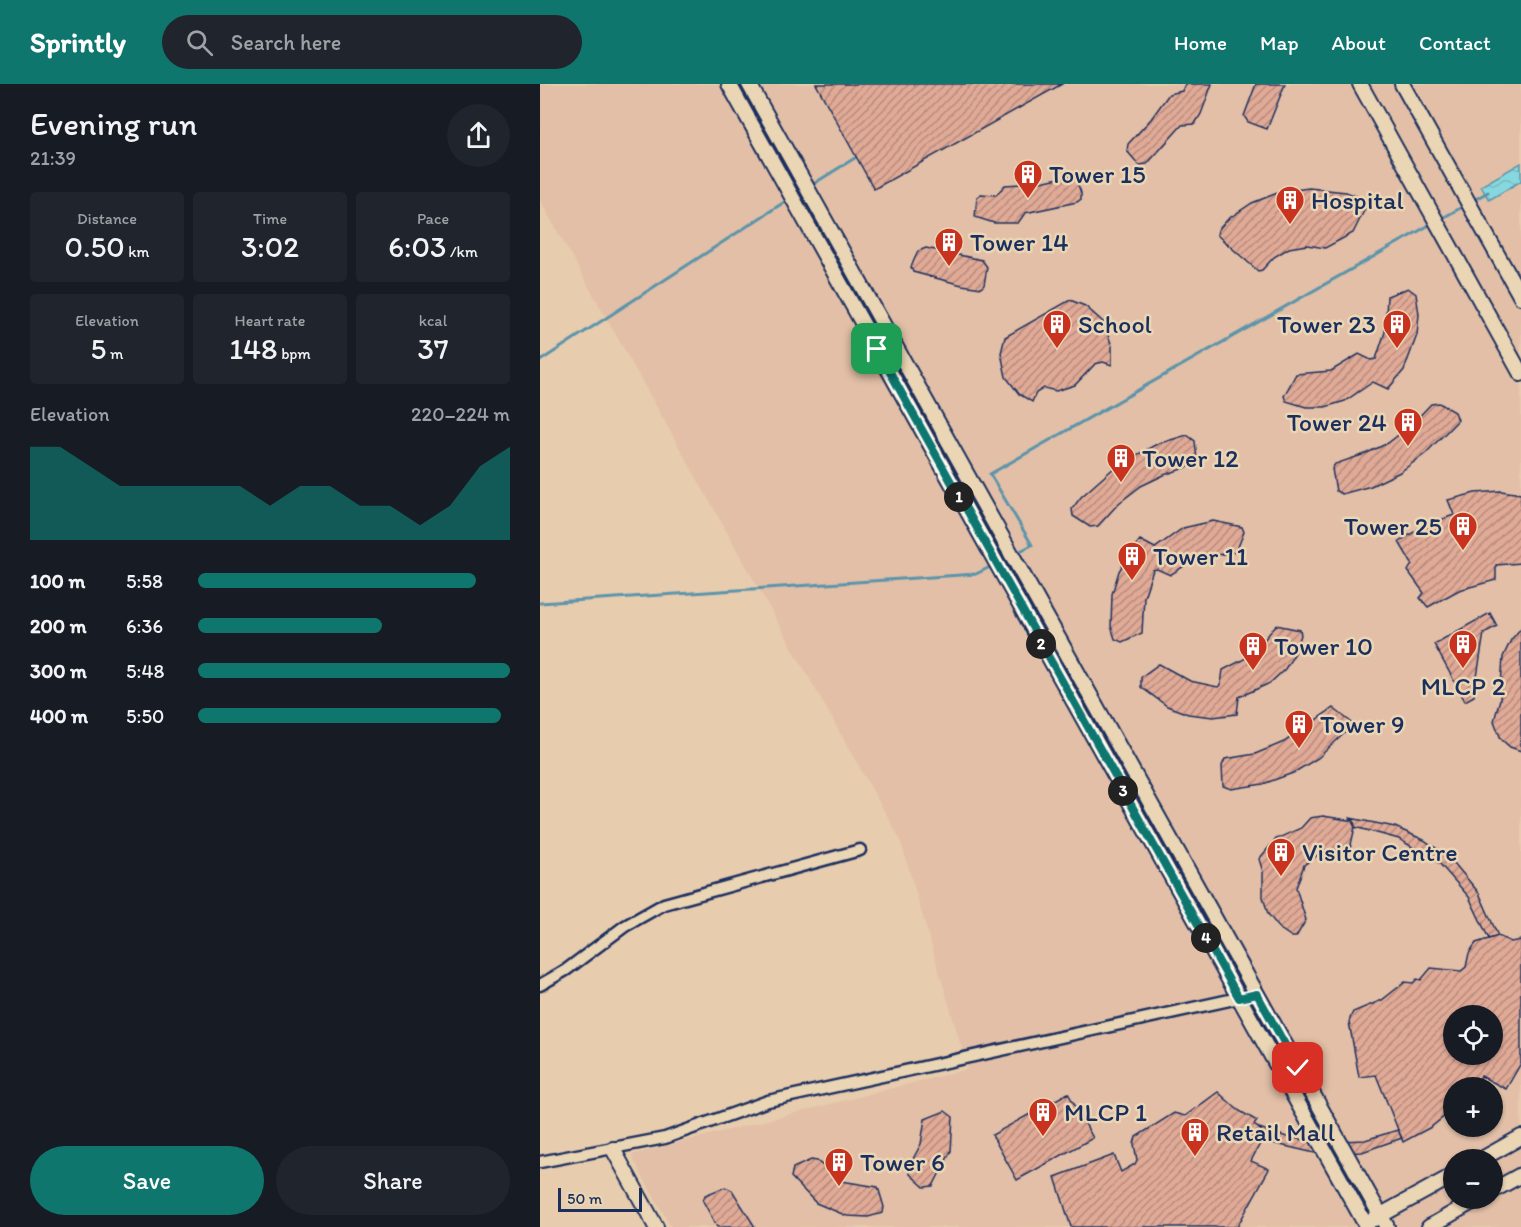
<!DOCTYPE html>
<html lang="en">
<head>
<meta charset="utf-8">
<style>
	:root { --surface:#171b24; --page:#20242c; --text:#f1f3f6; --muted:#9ea1a6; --accent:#0f766e }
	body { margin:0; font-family:Itim,sans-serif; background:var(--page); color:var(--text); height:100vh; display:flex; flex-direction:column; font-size:22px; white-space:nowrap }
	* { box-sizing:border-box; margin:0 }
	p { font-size:20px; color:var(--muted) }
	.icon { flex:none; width:33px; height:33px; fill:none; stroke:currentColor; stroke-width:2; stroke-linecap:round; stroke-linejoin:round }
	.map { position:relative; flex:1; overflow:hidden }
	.details { display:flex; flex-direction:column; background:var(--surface); width:540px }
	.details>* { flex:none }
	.tools { position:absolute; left:903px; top:921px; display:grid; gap:12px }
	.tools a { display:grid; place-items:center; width:60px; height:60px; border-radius:50%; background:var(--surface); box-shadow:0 2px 4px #0004; font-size:30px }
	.scale { position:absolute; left:18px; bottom:15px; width:84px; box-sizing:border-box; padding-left:6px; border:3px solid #1b2f5e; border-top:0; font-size:16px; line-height:21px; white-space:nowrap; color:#1b2f5e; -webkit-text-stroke:4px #ead5b4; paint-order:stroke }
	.pin { position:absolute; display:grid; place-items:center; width:51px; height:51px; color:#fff; margin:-26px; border-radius:12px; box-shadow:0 3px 9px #0006 }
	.km { position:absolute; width:30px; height:30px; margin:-15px; border-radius:50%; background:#222; color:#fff; font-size:16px; line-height:30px; text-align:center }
	.round { display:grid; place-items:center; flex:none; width:63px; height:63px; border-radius:32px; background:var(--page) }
	.headline { display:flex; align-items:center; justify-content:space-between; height:102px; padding:0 30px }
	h1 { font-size:33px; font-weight:600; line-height:45px }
	.metrics { display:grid; grid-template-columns:repeat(3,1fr); gap:9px; height:102px; padding:6px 30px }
	.metrics div { display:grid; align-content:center; border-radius:6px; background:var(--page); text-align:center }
	.metrics b { font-size:30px; font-weight:600 }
	.metrics small { font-size:16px; font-weight:400 }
	.metrics p { font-size:16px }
	.chart { height:168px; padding:12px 30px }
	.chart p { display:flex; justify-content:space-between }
	.chart svg { width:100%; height:108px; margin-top:6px; fill:var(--accent); opacity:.7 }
	.primary-button { display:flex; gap:12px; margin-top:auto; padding:12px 30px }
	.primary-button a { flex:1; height:69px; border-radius:36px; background:var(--accent); color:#fff; font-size:24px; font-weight:600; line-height:69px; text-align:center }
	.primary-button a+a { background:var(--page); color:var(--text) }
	ul { padding:0 30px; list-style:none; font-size:20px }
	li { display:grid; grid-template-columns:96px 72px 1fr; align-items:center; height:45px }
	li i { height:15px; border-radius:8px; background:var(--accent) }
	header { display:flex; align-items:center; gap:36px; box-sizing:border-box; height:84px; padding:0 30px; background:var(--accent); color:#fff }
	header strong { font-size:28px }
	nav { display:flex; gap:33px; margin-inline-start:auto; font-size:21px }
	.search { width:420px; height:54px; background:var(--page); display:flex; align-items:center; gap:15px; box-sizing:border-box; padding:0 21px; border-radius:33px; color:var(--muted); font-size:22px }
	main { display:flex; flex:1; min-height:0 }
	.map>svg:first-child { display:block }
</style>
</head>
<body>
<header>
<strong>Sprintly</strong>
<div class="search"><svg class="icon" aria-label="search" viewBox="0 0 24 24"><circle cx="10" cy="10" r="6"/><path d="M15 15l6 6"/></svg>Search here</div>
<nav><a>Home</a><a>Map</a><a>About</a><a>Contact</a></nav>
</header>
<main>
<section class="details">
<div class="headline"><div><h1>Evening run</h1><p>21:39</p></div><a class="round"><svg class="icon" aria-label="share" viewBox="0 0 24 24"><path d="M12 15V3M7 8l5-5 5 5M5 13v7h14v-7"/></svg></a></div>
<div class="metrics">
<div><p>Distance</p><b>0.50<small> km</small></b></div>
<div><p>Time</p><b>3:02</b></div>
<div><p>Pace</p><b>6:03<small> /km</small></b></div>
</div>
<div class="metrics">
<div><p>Elevation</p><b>5<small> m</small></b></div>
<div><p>Heart rate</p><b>148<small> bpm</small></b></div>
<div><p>kcal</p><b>37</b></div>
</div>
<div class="chart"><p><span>Elevation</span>220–224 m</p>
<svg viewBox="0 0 160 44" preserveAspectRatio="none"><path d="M0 44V6L10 6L20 14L30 22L40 22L50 22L60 22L70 22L80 30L90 22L100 22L110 30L120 30L130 38L140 30L150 14L160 6V44z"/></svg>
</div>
<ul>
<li><b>100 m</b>5:58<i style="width:89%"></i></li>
<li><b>200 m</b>6:36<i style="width:59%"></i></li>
<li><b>300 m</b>5:48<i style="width:100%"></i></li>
<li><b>400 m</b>5:50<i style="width:97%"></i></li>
</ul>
<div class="primary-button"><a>Save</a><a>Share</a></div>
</section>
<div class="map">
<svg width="981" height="1143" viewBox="0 0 981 1143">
	<defs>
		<pattern id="water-waves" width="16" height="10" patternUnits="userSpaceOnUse" patternTransform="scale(1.5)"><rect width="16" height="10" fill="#87d8de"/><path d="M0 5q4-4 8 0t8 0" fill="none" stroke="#74bac1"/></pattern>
		<pattern id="building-hatch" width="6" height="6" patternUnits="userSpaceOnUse" patternTransform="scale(1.5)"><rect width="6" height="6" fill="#e0aa96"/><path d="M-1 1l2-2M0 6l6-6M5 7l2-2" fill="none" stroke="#b58b7e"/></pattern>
	</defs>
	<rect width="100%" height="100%" fill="#e8ccae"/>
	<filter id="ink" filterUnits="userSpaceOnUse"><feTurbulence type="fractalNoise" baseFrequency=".0167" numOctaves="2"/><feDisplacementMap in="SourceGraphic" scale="12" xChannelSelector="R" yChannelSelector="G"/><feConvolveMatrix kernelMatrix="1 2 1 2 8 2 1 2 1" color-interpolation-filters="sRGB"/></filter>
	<g filter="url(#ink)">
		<!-- built -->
		<path fill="#e2bfa6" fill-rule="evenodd" d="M0,0h981v1143h-850l-40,-72 337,-86 -68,-230 -360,-639zM914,932h38v38h-38zM914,1004h38v38h-38zM914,1076h38v38h-38z"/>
		<!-- water -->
		<path fill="url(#water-waves)" stroke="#5c94ab" stroke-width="1.5" d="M981,79v18l-32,19 -8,-14z"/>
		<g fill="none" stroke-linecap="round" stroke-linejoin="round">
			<!-- stream -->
			<path stroke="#5c94ab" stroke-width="3" d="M270,102l48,-30
				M932,117l16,-9
				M899,136l25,-14
				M0,277l249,-162
				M476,469l16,-8 -42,-71 443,-251
				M0,519l436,-29 18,-9"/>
		</g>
		<!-- building -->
		<path fill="url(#building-hatch)" stroke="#1b2f5e" stroke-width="1.5" fill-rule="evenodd" d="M276,0h246l-188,105z
			M645,0h27l-11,30 -6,10 -13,1 -35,39 -8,1 -12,-14 1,-7 23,-25 18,-25 13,-3z
			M716,0h29l-18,45 -19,-7 -4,-6z
			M528,92l8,3 5,14v6l-4,3 -52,11 -7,10h-24l-19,-6 2,-20 4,-3 15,1 9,-10 31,-2z
			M769,104l37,4 23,9 -16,32 -28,15 -18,-3 -18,3 -15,9 -12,13 -4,1 -41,-36 1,-5 10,-11 24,-16 28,-11z
			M386,164l56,12 5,7 -3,18 -3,3 -19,-3 -49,-13 -2,-5 7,-16z
			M868,204l8,6 3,20 -2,21 -13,35 -16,19 -15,-7 -28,19 -20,6h-19l-20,-6 -2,-5 12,-22 35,-3 28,-17 12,6 5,-1 9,-27 2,-36z
			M530,216l15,6 18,16 9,24v19l-9,-3 -8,2 -20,21 -19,6 -12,-3 -8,5 -4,9 -13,-8 -13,-17 -5,-24 4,-16z
			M899,319l16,9 3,8 -33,34 -25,18 -29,14 -29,8 -6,-3 -4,-22 3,-5 30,-10 23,-11 22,-17 21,-22z
			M647,351l8,6 2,19 -3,5 -30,10 -23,11 -22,17 -21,23 -8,1 -17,-11 -1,-7 9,-12 35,-31 41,-22z
			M961,407l20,3v69l-25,2v15l-37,10 -31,17 -8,-9 4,-5 -16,-22 4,-7 -13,-22 24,-16 31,-11 -6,-15 27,-7z
			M673,437l29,6 2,5 -8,20 -39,6 -27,17 -13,-6 -4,1 -9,27 -2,36 -20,9 -7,-3 -4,-13 1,-32 7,-23 13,-21 8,-10 15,8 28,-20z
			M950,529l7,13 -13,7 -10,63 -9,5 -31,-57z
			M736,541l24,5 1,5 -6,18 -10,16 -15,14 -31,14 -2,17 -24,3 -25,-3 -21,-8 -26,-19v-10l18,-13 31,17 28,6 3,-3 2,-14 29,-15z
			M981,544v123l-11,-4 -9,-8 -7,-18 6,-22 3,-42 8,-17z
			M793,624l18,14v5l-33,31 -25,15 -30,11 -32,5 -8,-3 -1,-20 3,-7 30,-5 29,-12z
			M783,732l31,5 1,6 -5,22 -25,1 -21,15 -8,23 10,32 -10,17h-4l-12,-8 -12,-15 -5,-17v-25l-4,-13 17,-20 25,-11 9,-10z
			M810,734l45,9 29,13 25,17 30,36 19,43 -9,3 -20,-42 -30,-34 -40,-24 -44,-12z
			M958,852l13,6 10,-2v123l-15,26 -25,-13 -8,12h-19v21l-23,18 -28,15 -27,-67 -17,2 -10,-55 2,-6 2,-4 29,-12 23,-18 8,1 4,-4 4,1 10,-12 30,3 5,-4 3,-14 7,-10zM914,932h38v38h-38z
			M678,1008l20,18 19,11 -3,4 7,5 2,8 -12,23 18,8 -32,58h-166l-16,-50 59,-22 7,17 14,-8 2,-4 -3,-16 2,-7 38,-24 11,3z
			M528,1009l25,45 -76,42 -25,-45z
			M405,1027l8,6 -2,34 -18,35 -9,1 -14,-13 -2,-6 13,-24 4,-25z
			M719,1044l28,9 29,5 49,-2 33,-10 4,8 -40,14 -43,2 -43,-10 -13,-6z
			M271,1076l6,1 24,20 37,6 6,20 -1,6 -15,4 -21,-1 -31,-13 -25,-26 2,-9z
			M185,1103l7,3 23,37h-38l-14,-26 2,-6z"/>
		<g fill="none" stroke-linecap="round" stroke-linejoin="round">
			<!-- minor casing -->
			<g stroke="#1b2f5e" stroke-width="15">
				<path id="minor" d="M0,901l26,-15 59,-44 39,-22 196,-54
					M0,1078l125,-24 103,-37 489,-107"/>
			</g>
			<!-- tertiary casing -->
			<g stroke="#1b2f5e" stroke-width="18">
				<path id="tertiary" d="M189,0l638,1143
					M209,0l638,1143
					M820,0l161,290
					M862,0l119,213
					M73,1065l43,78
					M940,1076l41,-23
					M952,1107l29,-16
					M834,1135l80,-44
					M889,1143l50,-29"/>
			</g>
			<!-- minor -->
			<use href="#minor" stroke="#ead5b4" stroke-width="10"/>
			<!-- tertiary -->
			<use href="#tertiary" stroke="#ead5b4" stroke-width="14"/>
		</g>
	</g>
	<g fill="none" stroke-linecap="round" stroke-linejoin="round" filter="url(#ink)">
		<!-- route casing -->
		<g stroke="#fff" stroke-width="12">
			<path id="route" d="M337,265l362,649 18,-4 41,74"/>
		</g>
		<!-- route -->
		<use href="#route" stroke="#0f766e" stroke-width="8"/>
	</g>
	<!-- icons -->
	<defs>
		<g id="building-pin" transform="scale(1.5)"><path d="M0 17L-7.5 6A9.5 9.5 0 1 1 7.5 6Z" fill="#c8321e" stroke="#ead5b4"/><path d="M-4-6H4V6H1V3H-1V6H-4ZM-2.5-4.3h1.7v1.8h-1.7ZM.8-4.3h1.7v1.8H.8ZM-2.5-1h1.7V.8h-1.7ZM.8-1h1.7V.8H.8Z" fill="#fff"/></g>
	</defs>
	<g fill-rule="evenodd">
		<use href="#building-pin" x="488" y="90"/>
		<use href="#building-pin" x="750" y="116"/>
		<use href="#building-pin" x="409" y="158"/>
		<use href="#building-pin" x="517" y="240"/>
		<use href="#building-pin" x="857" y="240"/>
		<use href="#building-pin" x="868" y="338"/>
		<use href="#building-pin" x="581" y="374"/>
		<use href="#building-pin" x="923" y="442"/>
		<use href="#building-pin" x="592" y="472"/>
		<use href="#building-pin" x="923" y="560"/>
		<use href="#building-pin" x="713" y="562"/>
		<use href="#building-pin" x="759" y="640"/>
		<use href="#building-pin" x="741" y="768"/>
		<use href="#building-pin" x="503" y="1028"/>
		<use href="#building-pin" x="655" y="1048"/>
		<use href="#building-pin" x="299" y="1078"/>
	</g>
	<g text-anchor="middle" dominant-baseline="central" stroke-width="5" stroke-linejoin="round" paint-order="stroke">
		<!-- poi labels -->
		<g font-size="26" fill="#1b2f5e" stroke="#ead5b4" text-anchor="start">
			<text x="509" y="90">Tower 15</text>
			<text x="771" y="116">Hospital</text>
			<text x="430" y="158">Tower 14</text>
			<text x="538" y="240">School</text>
			<text x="836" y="240" text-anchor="end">Tower 23</text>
			<text x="847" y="338" text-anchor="end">Tower 24</text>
			<text x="602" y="374">Tower 12</text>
			<text x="902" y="442" text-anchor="end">Tower 25</text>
			<text x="613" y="472">Tower 11</text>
			<text x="734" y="562">Tower 10</text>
			<text x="923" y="602" text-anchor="middle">MLCP 2</text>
			<text x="780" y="640">Tower 9</text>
			<text x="762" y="768">Visitor Centre</text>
			<text x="524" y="1028">MLCP 1</text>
			<text x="676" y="1048">Retail Mall</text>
			<text x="320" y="1078">Tower 6</text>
		</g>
	</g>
</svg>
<div class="tools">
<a><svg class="icon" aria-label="locate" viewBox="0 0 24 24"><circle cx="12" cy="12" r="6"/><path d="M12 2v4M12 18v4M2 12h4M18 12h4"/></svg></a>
<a>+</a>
<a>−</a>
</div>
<div class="scale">50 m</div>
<div class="pin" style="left:337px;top:265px;background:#1e9e55"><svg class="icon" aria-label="arrive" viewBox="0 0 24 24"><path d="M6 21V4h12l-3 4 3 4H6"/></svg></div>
<div class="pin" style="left:758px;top:984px;background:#d93025"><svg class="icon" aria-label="check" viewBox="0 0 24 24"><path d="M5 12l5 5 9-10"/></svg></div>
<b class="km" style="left:419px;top:413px">1</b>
<b class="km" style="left:501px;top:560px">2</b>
<b class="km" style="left:583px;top:707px">3</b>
<b class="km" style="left:666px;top:854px">4</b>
</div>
</main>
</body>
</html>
